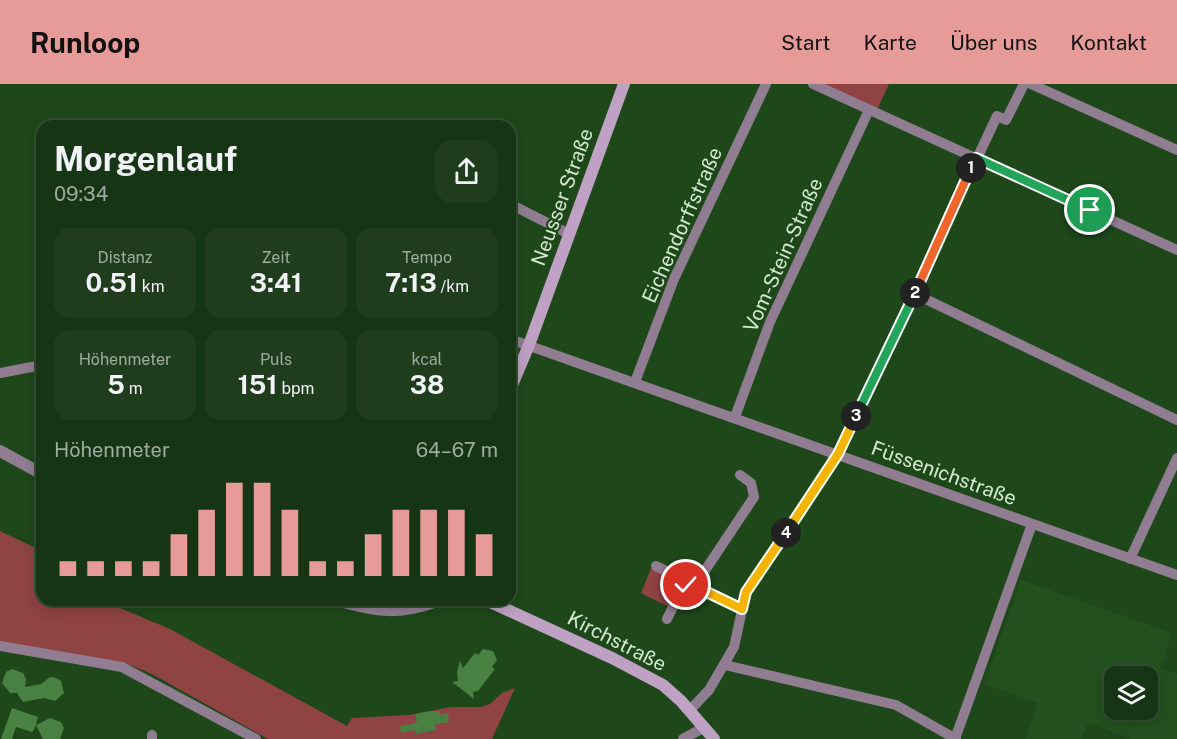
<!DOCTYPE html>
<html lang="de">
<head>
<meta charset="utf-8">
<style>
	:root { --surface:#163514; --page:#1f3d1d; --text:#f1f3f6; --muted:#9eaba0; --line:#355034; --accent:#e69b98 }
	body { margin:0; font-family:"Public Sans",sans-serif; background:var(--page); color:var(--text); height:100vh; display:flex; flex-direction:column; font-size:22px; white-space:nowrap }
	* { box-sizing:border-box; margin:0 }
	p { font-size:20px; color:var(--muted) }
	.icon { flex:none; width:33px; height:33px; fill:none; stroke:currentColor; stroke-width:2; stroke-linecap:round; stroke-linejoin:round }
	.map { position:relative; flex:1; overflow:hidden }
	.drawer { position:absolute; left:36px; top:36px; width:480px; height:486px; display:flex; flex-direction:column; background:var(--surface); border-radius:18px; box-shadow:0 3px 15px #0003,0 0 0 2px var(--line) }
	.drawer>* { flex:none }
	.tools { position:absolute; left:1104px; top:582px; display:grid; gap:12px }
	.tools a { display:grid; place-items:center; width:54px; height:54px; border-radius:12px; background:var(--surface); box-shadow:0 3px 15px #0003,0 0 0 2px var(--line); font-size:30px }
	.pin { position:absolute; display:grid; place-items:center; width:51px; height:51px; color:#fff; margin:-26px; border:3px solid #fff; border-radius:50%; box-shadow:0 2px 6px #0007 }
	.km { position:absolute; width:30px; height:30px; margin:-15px; border-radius:50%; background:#222; color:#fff; font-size:16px; line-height:30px; text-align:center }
	.round { display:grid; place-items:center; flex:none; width:63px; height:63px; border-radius:18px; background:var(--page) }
	.headline { display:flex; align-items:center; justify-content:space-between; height:102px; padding:0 18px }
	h1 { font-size:33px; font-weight:700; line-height:45px }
	.metrics { display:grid; grid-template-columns:repeat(3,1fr); gap:9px; height:102px; padding:6px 18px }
	.metrics div { display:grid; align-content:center; border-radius:15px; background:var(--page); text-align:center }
	.metrics b { font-size:26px; font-weight:700 }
	.metrics small { font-size:16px; font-weight:400 }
	.metrics p { font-size:16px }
	.chart { height:168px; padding:12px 18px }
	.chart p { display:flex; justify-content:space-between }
	.chart svg { width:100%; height:108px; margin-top:6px; stroke:var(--accent); stroke-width:6 }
	header { display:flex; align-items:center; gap:36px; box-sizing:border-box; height:84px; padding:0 30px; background:var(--accent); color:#111 }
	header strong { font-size:28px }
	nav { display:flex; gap:33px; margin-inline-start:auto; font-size:21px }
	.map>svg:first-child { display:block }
</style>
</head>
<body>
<header>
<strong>Runloop</strong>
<nav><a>Start</a><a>Karte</a><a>Über uns</a><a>Kontakt</a></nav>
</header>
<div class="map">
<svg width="1177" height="655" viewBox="0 0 1177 655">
	<rect width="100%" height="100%" fill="#1e471a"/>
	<!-- built -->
	<path fill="#23511e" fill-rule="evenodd" d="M1021,496l151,53 -11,35 16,6v65h-45l-44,-16 -7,16h-55l12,-36 -54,-19zM1114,592h34v34h-34z"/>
	<!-- green -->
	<path fill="#8f4343" d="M823,0h66l-12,26z
		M0,447l42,20v49h59l69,29 177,97 5,-8 57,-3 42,-8h30l9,-3 12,-11 13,-5 -23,51h-224l-116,-65 -22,-9 -130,-19z
		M651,484l28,14 1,3 -11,22 -28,-14z"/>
	<!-- building -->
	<path fill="#498143" d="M483,565l10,2 4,9 -5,7 3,2 -17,22 -5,1 1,7 -22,-17 6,-1 -1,-9 3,-11 3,7 12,-15 3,2z
		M12,585l11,4 3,6 -1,8 16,-3 9,-7 6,1 5,3 3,12 -9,8 -11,-3 -21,4 -6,-9h-7l-8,-10 4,-11z
		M12,624l26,9 -3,11 -3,4 -16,-5 -4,12h-11z
		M430,627h9l1,4 8,-2 1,9 -14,2 1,6 -20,4 -1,-4 -14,3 -1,-7 17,-3 -2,-9z
		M50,634l11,4 3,6 -4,11h-17l-7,-14z"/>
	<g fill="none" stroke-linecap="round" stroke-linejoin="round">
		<!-- minor -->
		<path stroke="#907d92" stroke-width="10" d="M813,0l364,166
			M1031,0l146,66
			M510,120l59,30
			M915,210l262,126
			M510,255l667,236
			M0,289l42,-8
			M635,298l39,-103 92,-195
			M735,333l35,-95 99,-212
			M1130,475l47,-101
			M656,482l87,43
			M667,535l16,-32 17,-5 6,-13 48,-72 -3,-14 -11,-8
			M0,562l122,21 134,72
			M725,581l171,40 60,34
			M689,627l20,-21 25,-43 12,-55 92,-138 159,-338 9,4 18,-36
			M152,655v-4
			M683,655l20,-11
			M955,655l77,-215"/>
		<!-- tertiary -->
		<path stroke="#907d92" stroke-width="12" d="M0,367l42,23
			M337,516c40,12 64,15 103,0"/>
		<!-- secondary -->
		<path stroke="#bea1c3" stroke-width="12" d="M510,306l19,-45 95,-261
			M486,516l126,58 51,27 18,16 33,38"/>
	</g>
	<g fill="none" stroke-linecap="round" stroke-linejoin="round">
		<!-- split-1 casing -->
		<g stroke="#fff" stroke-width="12">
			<path id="split-1" d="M971,84l5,-10 114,52"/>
		</g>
		<!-- split-2 casing -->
		<g stroke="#fff" stroke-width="12">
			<path id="split-2" d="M915,209l56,-125"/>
		</g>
		<!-- split-3 casing -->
		<g stroke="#fff" stroke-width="12">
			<path id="split-3" d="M856,332l59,-123"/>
		</g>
		<!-- split-4 casing -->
		<g stroke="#fff" stroke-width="12">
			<path id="split-4" d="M786,449l52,-79 18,-38"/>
		</g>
		<!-- split-5 casing -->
		<g stroke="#fff" stroke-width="12">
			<path id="split-5" d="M686,501l4,-1 52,25 4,-17 40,-59"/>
		</g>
		<!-- split-1 -->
		<use href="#split-1" stroke="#22a559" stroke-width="8"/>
		<!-- split-2 -->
		<use href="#split-2" stroke="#f0652b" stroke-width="8"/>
		<!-- split-3 -->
		<use href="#split-3" stroke="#22a559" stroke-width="8"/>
		<!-- split-4 -->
		<use href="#split-4" stroke="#f5b400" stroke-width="8"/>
		<!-- split-5 -->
		<use href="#split-5" stroke="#f5b400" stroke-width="8"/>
	</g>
	<g text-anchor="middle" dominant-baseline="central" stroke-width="4.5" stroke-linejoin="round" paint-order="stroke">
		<!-- street labels -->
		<g font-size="20" fill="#d2e9cf" stroke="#1e471a">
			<text transform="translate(562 113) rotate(-70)">Neusser Straße</text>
			<text transform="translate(682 141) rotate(-66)">Eichendorffstraße</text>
			<text transform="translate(783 171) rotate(-66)">Vom-Stein-Straße</text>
			<text transform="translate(944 389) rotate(20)">Füssenichstraße</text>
			<text transform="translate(617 557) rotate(27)">Kirchstraße</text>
		</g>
	</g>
</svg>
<div class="tools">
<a><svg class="icon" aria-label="layers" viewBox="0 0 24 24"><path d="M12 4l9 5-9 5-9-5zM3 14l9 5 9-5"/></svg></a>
</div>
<div class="pin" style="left:1090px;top:126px;background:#1e9e55"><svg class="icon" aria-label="arrive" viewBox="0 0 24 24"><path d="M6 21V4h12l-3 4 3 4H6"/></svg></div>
<div class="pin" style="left:686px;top:501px;background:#d93025"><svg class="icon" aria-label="check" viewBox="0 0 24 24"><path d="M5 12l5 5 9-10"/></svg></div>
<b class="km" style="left:971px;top:84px">1</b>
<b class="km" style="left:915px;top:209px">2</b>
<b class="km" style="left:856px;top:332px">3</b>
<b class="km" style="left:786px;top:449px">4</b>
<section class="drawer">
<div class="headline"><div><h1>Morgenlauf</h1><p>09:34</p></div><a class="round"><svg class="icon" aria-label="share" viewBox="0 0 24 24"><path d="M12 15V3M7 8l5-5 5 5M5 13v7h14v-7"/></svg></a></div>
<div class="metrics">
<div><p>Distanz</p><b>0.51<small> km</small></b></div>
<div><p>Zeit</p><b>3:41</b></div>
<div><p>Tempo</p><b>7:13<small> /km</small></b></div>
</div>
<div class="metrics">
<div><p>Höhenmeter</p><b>5<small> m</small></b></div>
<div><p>Puls</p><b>151<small> bpm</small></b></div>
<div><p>kcal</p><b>38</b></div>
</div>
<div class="chart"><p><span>Höhenmeter</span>64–67 m</p>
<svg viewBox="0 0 160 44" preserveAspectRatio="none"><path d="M5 44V38M15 44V38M25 44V38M35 44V38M45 44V27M55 44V17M65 44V6M75 44V6M85 44V17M95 44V38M105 44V38M115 44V27M125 44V17M135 44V17M145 44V17M155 44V27"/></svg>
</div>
</section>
</div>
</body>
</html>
